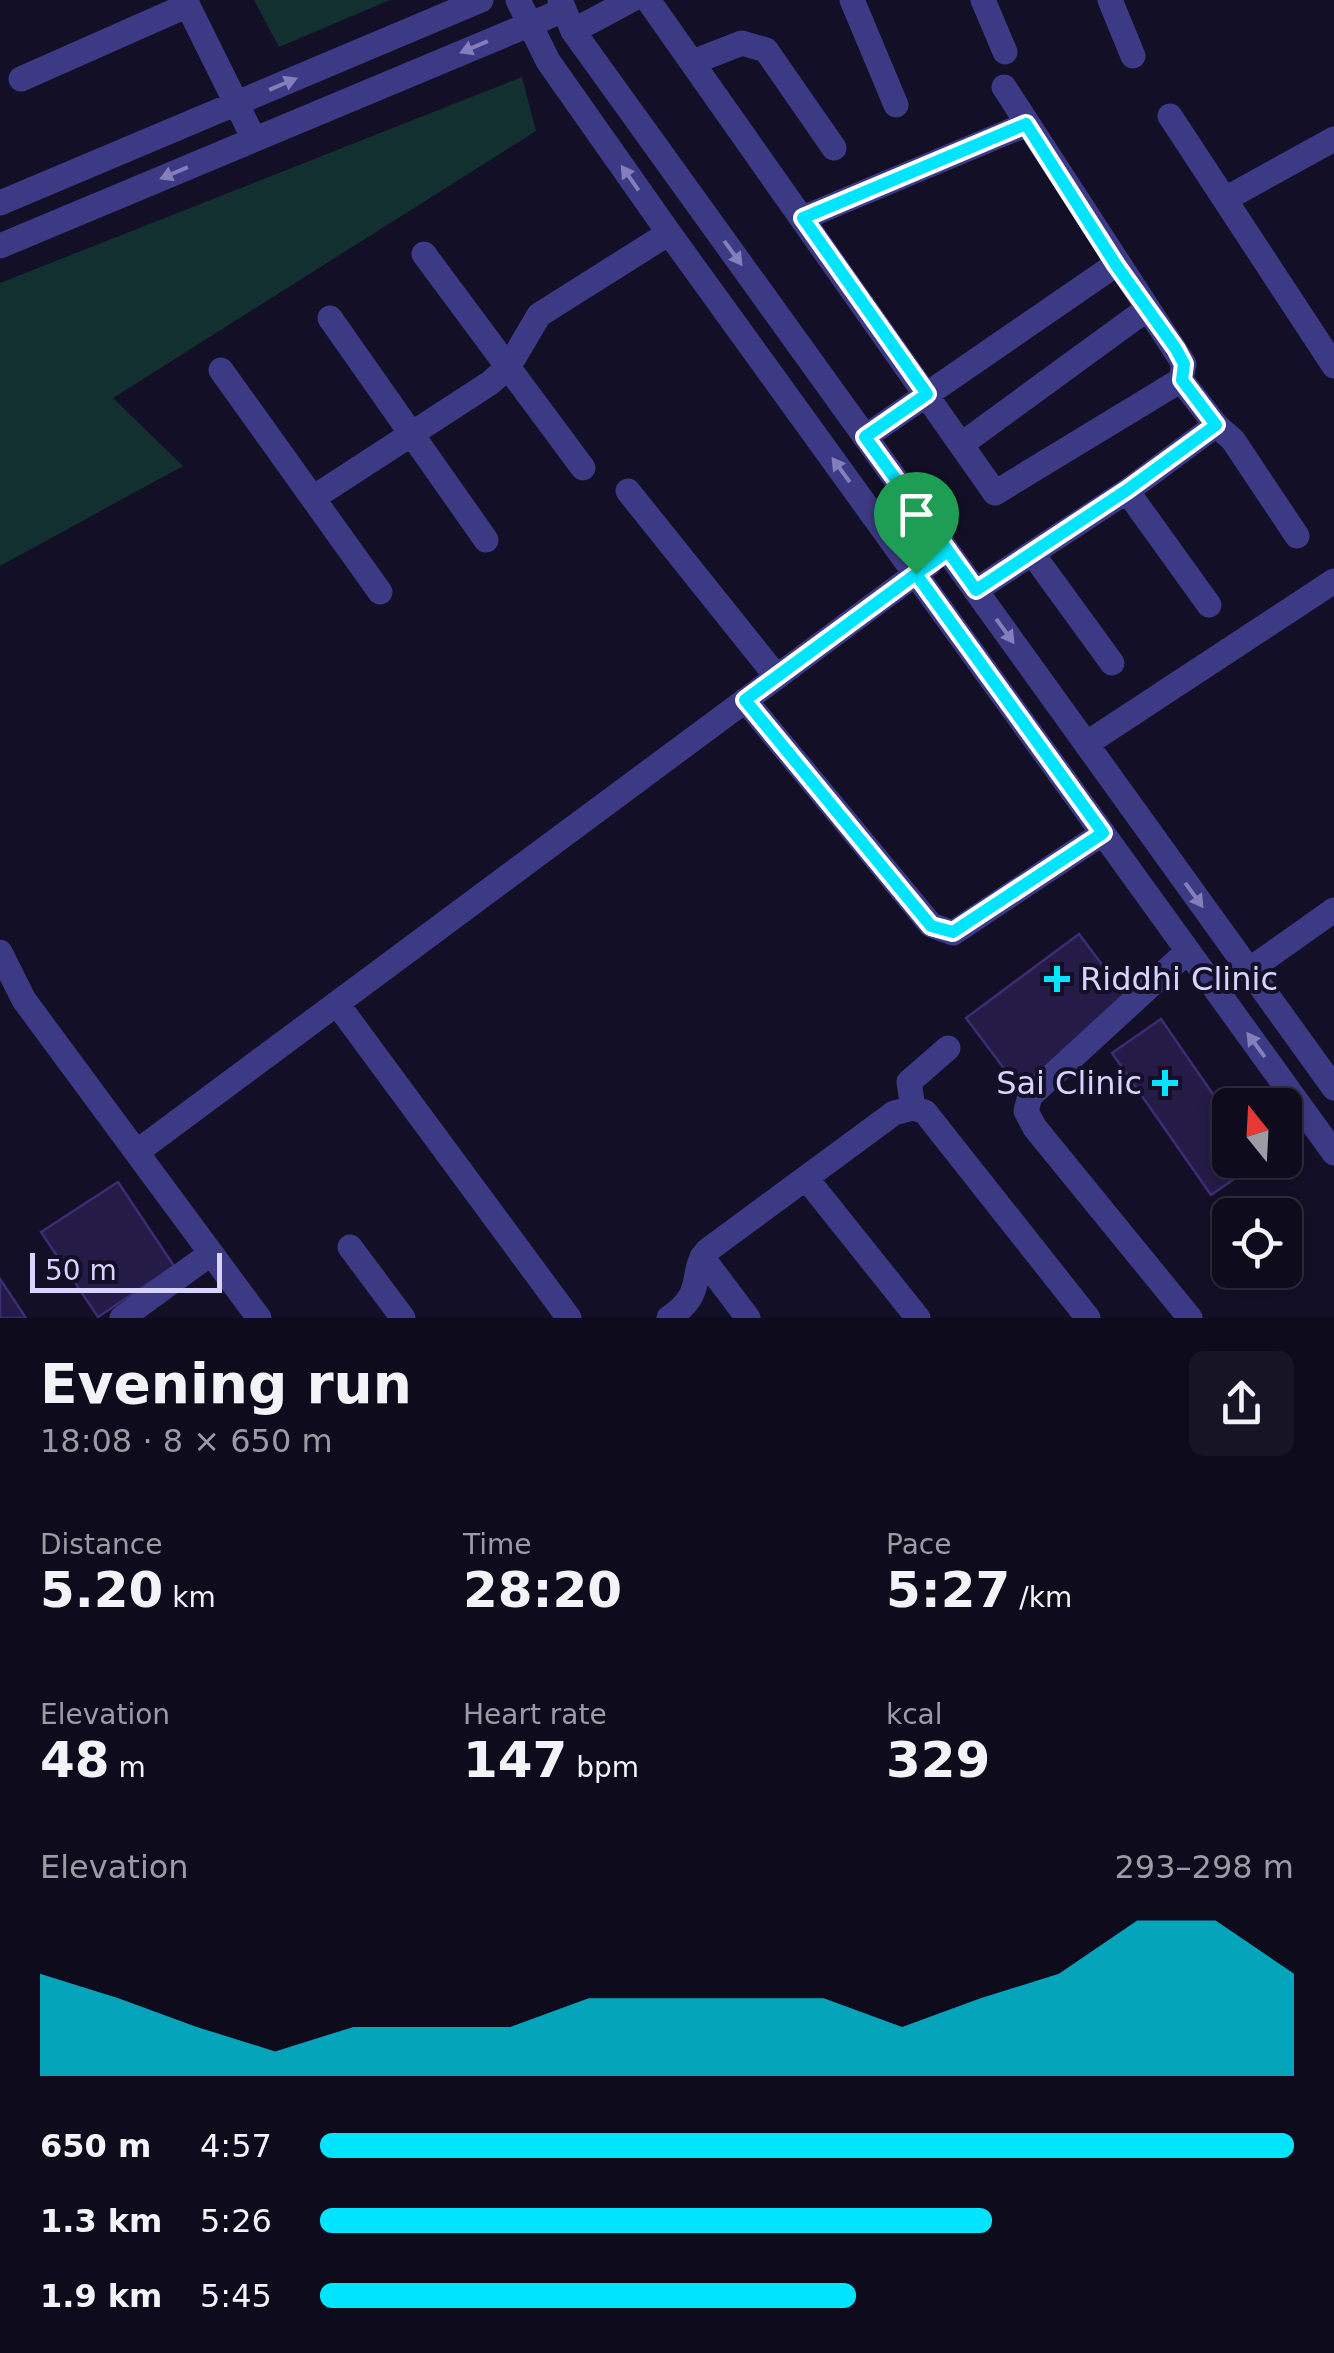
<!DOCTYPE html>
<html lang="en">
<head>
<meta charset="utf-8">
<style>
	:root { --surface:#0e0b1c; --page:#171425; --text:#f1f3f6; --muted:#9b9ba3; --line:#2e2b3b; --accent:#00e5ff }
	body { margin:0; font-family:"DejaVu Sans",sans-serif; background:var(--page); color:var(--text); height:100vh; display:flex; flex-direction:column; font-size:38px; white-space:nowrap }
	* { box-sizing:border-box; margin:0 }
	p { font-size:32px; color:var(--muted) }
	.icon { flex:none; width:55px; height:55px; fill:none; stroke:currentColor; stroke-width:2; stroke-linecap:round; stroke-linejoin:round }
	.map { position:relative; height:1318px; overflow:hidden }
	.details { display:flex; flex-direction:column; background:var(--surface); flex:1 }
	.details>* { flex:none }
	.needle { width:65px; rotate:342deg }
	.buttons { position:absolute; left:1212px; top:1088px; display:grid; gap:20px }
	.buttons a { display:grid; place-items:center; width:90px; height:90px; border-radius:15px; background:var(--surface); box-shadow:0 5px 15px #0003,0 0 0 2px var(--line); font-size:50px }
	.scale { position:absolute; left:30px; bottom:25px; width:192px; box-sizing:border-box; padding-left:10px; border:5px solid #d9d4ff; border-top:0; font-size:28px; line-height:35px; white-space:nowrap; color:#d9d4ff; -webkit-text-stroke:8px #130f26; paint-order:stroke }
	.pin { position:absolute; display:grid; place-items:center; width:85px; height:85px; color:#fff; margin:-102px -42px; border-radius:50% 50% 50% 0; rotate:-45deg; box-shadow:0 0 10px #0007 }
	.pin .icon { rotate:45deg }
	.round { display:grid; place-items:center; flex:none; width:105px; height:105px; border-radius:15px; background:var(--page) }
	.summary { display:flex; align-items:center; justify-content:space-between; height:170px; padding:0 40px }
	h1 { font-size:55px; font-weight:800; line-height:75px }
	.stats { display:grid; grid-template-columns:repeat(3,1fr); gap:15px; height:170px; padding:10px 40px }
	.stats div { display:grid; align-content:center }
	.stats b { font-size:50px; font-weight:800 }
	.stats small { font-size:28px; font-weight:400 }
	.stats p { font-size:28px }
	.chart { height:280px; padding:20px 40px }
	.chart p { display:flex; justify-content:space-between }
	.chart svg { width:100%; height:180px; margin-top:10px; fill:var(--accent); opacity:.7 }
	ul { padding:0 40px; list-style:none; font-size:32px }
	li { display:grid; grid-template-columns:160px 120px 1fr; align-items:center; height:75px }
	li i { height:25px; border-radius:12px; background:var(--accent) }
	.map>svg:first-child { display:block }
</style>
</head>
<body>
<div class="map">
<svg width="1334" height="1318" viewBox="0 0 1334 1318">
	<rect width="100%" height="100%" fill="#130f26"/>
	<!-- green -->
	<path fill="#12302f" d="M254,0h136l-111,47z
		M522,77l14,54 -423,267 70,68 -183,100v-283z"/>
	<!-- building -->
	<path fill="#241b47" stroke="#3b2d73" stroke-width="2.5" d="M1079,934l52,69 -113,84 -52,-69z
		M1161,1019l69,100v41l30,1 -49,34 -99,-142z
		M118,1182l56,84 -76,51 -57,-85z
		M0,1279l26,39h-26z"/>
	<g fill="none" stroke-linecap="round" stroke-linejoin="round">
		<!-- minor -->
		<path stroke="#3d3a85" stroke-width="25" d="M185,0l69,139
			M518,0l30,61 121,172 665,920
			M560,0l13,31 761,1057
			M648,0l347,493 186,-113 3,-16 -180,-277
			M852,0l44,105
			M983,0l22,52
			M1110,0l23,56
			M573,31l58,-31
			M693,62l49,-19 24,7 68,98
			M21,79l167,-74
			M1170,116l164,250
			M1227,198l107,-59
			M0,203l481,-203
			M803,218l224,-94
			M0,246l564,-236
			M424,254l159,214
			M330,318l156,222
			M221,370l159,222
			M1181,380l35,45
			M865,437l250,-172
			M962,444l185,-135
			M628,491l149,186
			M1127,491l82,114
			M313,498l177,-115 19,-17 30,-51 130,-82
			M1032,553l80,110
			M976,590l151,-99 89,-66 17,15 64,96
			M745,700l186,225 22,8 150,-100
			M1086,744l248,-163
			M1188,951l-158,145 -4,15 9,17 155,190
			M0,952l24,48 235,318
			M1249,970l85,-60
			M338,1005l231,313
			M913,1108l-4,-26 39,-34
			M138,1151l791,-587
			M806,1178l112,140
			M350,1247l53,71
			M702,1257l46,61
			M122,1318l88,-64
			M669,1318c40,-28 18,-45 39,-68l186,-137 19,-5 12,4 163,206"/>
	</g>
	<!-- one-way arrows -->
	<defs><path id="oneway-solid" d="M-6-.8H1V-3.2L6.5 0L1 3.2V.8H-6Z" transform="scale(2.5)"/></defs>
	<g fill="#837fbc">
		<use href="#oneway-solid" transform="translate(474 47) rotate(157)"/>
		<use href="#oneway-solid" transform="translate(283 84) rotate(-23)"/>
		<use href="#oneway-solid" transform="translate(174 173) rotate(157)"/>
		<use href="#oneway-solid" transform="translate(630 178) rotate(-125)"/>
		<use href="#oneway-solid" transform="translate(733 253) rotate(54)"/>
		<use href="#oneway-solid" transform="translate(841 470) rotate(-126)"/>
		<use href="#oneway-solid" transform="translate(1005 631) rotate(54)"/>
		<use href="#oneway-solid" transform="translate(1194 895) rotate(54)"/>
		<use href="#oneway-solid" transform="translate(1256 1045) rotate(-126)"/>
	</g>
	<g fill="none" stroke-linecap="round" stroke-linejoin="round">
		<!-- route casing -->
		<g stroke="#fff" stroke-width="20">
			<path id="route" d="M916,574l-171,126 186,226 22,6 150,-99 -187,-259 32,-23 28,39 151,-100 89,-65 -34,-45 2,-16 -8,-15 -60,-84 -90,-141 -223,94 124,176 -62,43 83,114 -32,23"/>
		</g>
		<!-- route -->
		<use href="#route" stroke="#00e5ff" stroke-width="12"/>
	</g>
	<!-- markers -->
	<g fill="#00e5ff" stroke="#130f26" stroke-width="4">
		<path d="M1052 964h10v10h10v10h-10v10h-10v-10h-10v-10h10z"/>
		<path d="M1160 1068h10v10h10v10h-10v10h-10v-10h-10v-10h10z"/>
	</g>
	<g text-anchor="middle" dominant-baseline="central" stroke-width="8" stroke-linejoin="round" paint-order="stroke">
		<!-- poi labels -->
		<g font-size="32" fill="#d9d4ff" stroke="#130f26" text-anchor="start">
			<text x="1080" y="979">Riddhi Clinic</text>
			<text x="1142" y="1083" text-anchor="end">Sai Clinic</text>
		</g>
	</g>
</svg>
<div class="buttons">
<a><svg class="needle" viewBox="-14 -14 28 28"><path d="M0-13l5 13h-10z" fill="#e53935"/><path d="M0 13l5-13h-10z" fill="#9b9ba3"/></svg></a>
<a><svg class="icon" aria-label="locate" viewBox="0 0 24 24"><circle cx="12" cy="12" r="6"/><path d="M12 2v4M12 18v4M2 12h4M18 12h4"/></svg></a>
</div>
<div class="scale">50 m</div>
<div class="pin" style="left:916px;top:574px;background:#1e9e55"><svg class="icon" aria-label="arrive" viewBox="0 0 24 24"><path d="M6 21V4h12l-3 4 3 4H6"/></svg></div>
</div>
<section class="details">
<div class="summary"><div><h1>Evening run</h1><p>18:08 · 8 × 650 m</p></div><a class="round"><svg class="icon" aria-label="share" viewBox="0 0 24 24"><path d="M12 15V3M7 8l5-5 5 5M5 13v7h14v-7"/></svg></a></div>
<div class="stats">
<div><p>Distance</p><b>5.20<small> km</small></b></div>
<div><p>Time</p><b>28:20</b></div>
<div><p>Pace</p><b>5:27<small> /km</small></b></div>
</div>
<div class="stats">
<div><p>Elevation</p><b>48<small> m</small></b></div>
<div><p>Heart rate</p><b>147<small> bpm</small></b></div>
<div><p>kcal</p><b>329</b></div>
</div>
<div class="chart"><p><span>Elevation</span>293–298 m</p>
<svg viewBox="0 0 160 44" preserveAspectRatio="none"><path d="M0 44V19L10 25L20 32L30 38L40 32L50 32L60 32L70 25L80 25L90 25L100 25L110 32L120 25L130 19L140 6L150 6L160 19V44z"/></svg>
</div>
<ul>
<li><b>650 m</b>4:57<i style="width:100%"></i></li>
<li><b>1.3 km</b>5:26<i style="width:69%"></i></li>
<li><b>1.9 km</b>5:45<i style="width:55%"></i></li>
</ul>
</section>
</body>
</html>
